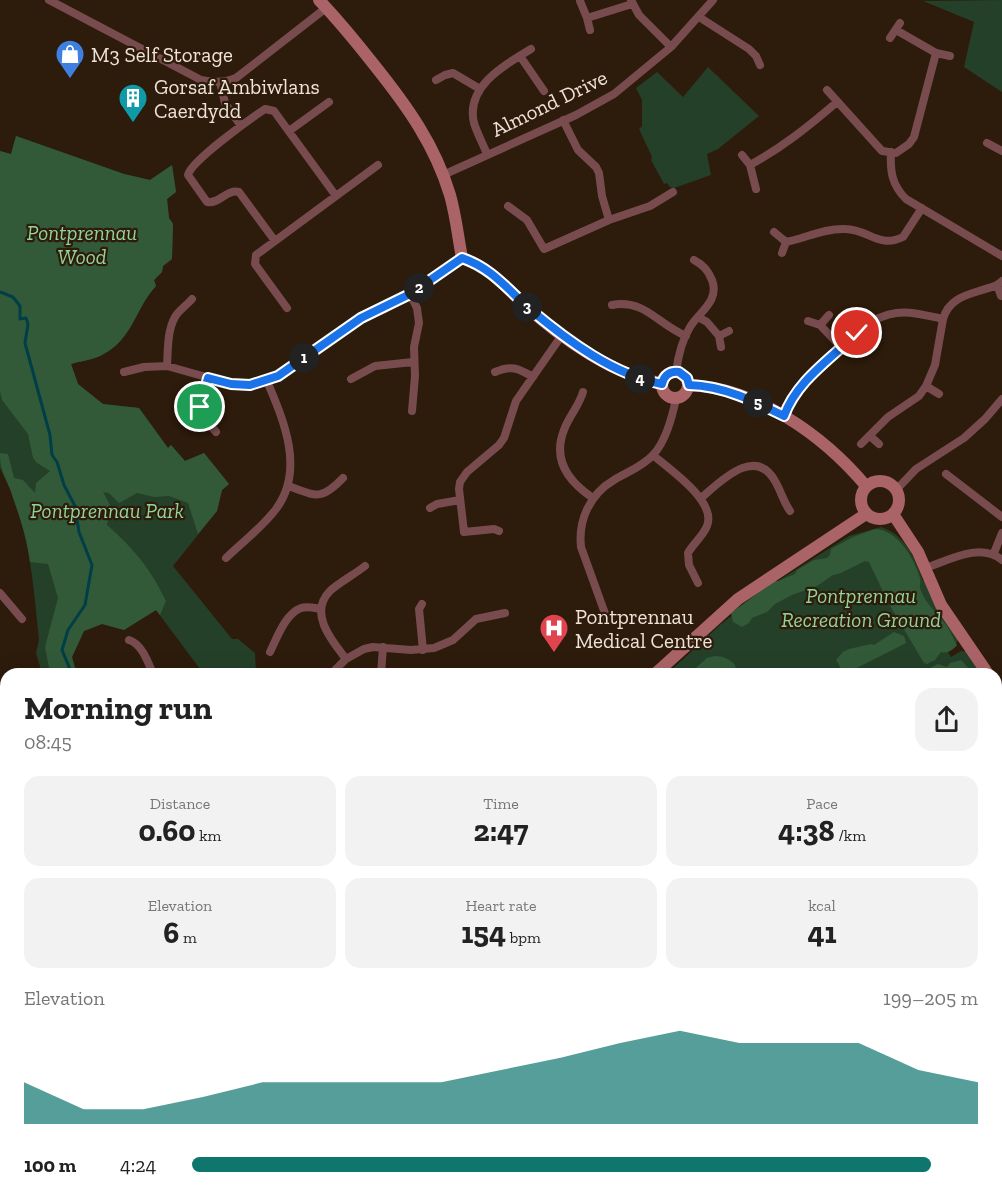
<!DOCTYPE html>
<html lang="en">
<head>
<meta charset="utf-8">
<style>
	:root { --surface:#fff; --page:#f2f2f2; --text:#222; --muted:#767676; --accent:#0f766e }
	body { margin:0; font-family:"Zilla Slab",serif; background:var(--page); color:var(--text); height:100vh; display:flex; flex-direction:column; font-size:22px; white-space:nowrap }
	* { box-sizing:border-box; margin:0 }
	p { font-size:20px; color:var(--muted) }
	.icon { flex:none; width:33px; height:33px; fill:none; stroke:currentColor; stroke-width:2; stroke-linecap:round; stroke-linejoin:round }
	.map { position:relative; flex:1; overflow:hidden }
	.details { position:absolute; left:0px; top:668px; width:1002px; height:532px; display:flex; flex-direction:column; background:var(--surface); border-radius:18px 18px 0 0; box-shadow:0 6px 24px #0002 }
	.details>* { flex:none }
	.pin { position:absolute; display:grid; place-items:center; width:51px; height:51px; color:#fff; margin:-26px; border:3px solid #fff; border-radius:50%; box-shadow:0 2px 6px #0007 }
	.km { position:absolute; width:30px; height:30px; margin:-15px; border-radius:50%; background:#222; color:#fff; font-size:16px; line-height:30px; text-align:center }
	.round { display:grid; place-items:center; flex:none; width:63px; height:63px; border-radius:18px; background:var(--page) }
	.summary { display:flex; align-items:center; justify-content:space-between; height:102px; padding:0 24px }
	h1 { font-size:33px; font-weight:700; line-height:45px }
	.figures { display:grid; grid-template-columns:repeat(3,1fr); gap:9px; height:102px; padding:6px 24px }
	.figures div { display:grid; align-content:center; border-radius:15px; background:var(--page); text-align:center }
	.figures b { font-size:30px; font-weight:700 }
	.figures small { font-size:16px; font-weight:400 }
	.figures p { font-size:16px }
	.chart { height:168px; padding:12px 24px }
	.chart p { display:flex; justify-content:space-between }
	.chart svg { width:100%; height:108px; margin-top:6px; fill:var(--accent); opacity:.7 }
	ul { padding:0 24px; list-style:none; font-size:20px }
	li { display:grid; grid-template-columns:96px 72px 1fr; align-items:center; height:45px }
	li i { height:15px; border-radius:8px; background:var(--accent) }
	.map>svg:first-child { display:block }
</style>
</head>
<body>
<div class="map">
<svg width="1002" height="1199" viewBox="0 0 1002 1199">
	<rect width="100%" height="100%" fill="#2d1b0b"/>
	<!-- green -->
	<path fill="#244028" d="M1002,0v92l-38,-25 10,-45 -51,-21z
		M708,67l51,49 -41,33 -11,5 4,21 -37,13 -4,-1 -3,-4 -3,1 -13,-24 1,-3 -13,-28 3,-3v-26l-6,-12 21,-16 26,25z
		M16,136l108,38 26,6 22,-15 4,27 -9,7 2,19 4,6 -1,35 -9,7 -1,6 -8,8 2,6c-22,24 -22,52 -54,69 -9,5 -21,6 -31,9l7,20 25,20 36,4 29,40 3,-3 14,16 19,-8 25,31 -7,6 -5,21 -44,55 59,73h6l17,14 1,20h-53l-47,-63 -32,20 -22,-6 -18,7 -12,26 5,16h-35l-6,-20 3,-13c-6,-59 -10,-119 -39,-172v-317l11,3z
		M881,527c25,8 34,32 42,54l3,-1 32,60 -2,4 -9,6 4,7 10,-6 7,1 15,22h-316l54,-50 57,-43 71,-45z
		M1002,734v465h-322l2,-5h314v-456z"/>
	<!-- forest -->
	<path fill="#325a38" d="M16,136l108,38 26,6 22,-15 4,27 -9,7 2,19 4,6 -1,35 -9,7 -1,6 -8,8 2,6c-22,24 -22,52 -54,69 -9,5 -22,6 -31,9l7,20 25,20 36,4 29,40 3,-3 14,16 19,-8 25,31 -7,6 -5,21 -19,23 -10,-31 -19,-7 -15,1 -17,-4 -18,10 -10,-10 -6,-1 7,13 -3,20c28,25 43,43 59,76l-6,14 -4,-5 -32,20 -22,-6 -18,7 -12,26 4,16h-26l-5,-26 13,-49 -10,-34 -18,-2c-3,-26 -12,-49 -20,-73 -6,-15 -10,-19 -10,-36l8,1 6,24 9,2 12,13 1,-10 14,-12 -13,-8 -4,-5 -5,-24 -26,-34 -2,-9v-240l11,3z
		M875,529c23,1 39,29 45,49 1,4 -1,9 1,13 5,13 17,23 25,34 5,7 7,13 11,20 -4,5 -10,9 -16,7l-6,8 -8,4 -3,-1 -35,-59 -20,-42 -4,-1 -24,12 -8,2 -16,11 -25,9 -17,9 -8,8 -15,6 -3,5 -7,4 -9,-5 -2,-9 43,-32h4l17,-7 2,-4 17,-10 13,-2 3,-3 1,-6 22,-12z
		M894,632l10,4 2,7 -59,30 -4,-1 -7,-12 7,-8 6,-3 22,-5 3,1z
		M715,656c8,0 18,4 21,11l-11,6h-35l17,-15z
		M961,660l12,13h-44l-1,-4 10,-5 9,3 3,-4z
		M12,1194h338l-6,5h-336z"/>
	<g fill="none" stroke-linecap="round" stroke-linejoin="round">
		<!-- stream -->
		<path stroke="#003e48" stroke-width="3" d="M0,292l13,5 7,9v13l6,-1 2,6 -3,19 25,92 2,20 5,7 7,23 11,21 4,26 13,33 -7,40 -17,25 -6,20 10,24
			M32,1199l3,-5"/>
		<!-- street -->
		<path stroke="#784c4e" stroke-width="8" d="M49,0l152,80c13,3 23,3 35,-2l90,-70
			M631,0l8,15 32,32
			M580,1l7,17
			M699,17l50,32 7,7 4,9
			M590,30l-3,-12 45,-14
			M890,38l10,-15
			M936,53l14,3
			M520,56l24,35
			M436,80l9,-5 8,-2 27,16
			M220,82l5,21 16,23
			M827,90l55,61 14,2 13,-9 5,-7 22,-84 -40,-23
			M563,120l15,30 18,17 3,6 3,23 7,24
			M289,131l40,-29
			M987,143l15,8
			M891,152c-1,20 1,33 15,47l96,57
			M487,154c-4,-10 -10,-21 -13,-31 -9,-37 32,-59 57,-74
			M742,155l8,10c33,-18 59,-39 87,-63
			M750,165l6,24
			M443,175l133,-60 38,-21 57,-47 42,-47
			M508,206l19,14 17,29 65,-29 41,-14 23,-14
			M774,232l12,10c19,-4 40,-14 59,-13 24,0 33,20 58,8l19,-29
			M275,241l-36,-49c-13,-3 -19,12 -32,10l-19,-27c3,-14 62,-56 77,-66l9,2 62,85
			M782,253l4,-11
			M997,285l4,11
			M410,294l7,14 2,15 -5,24 1,29 -3,35
			M612,305c33,-6 45,19 74,31
			M287,308l-32,-44 1,-9 122,-90
			M698,317l9,5 12,14
			M808,321l12,4 22,23
			M820,325l9,-10
			M721,347l-2,-11 10,-5
			M167,366c1,-15 0,-35 8,-49 4,-7 12,-12 17,-18
			M124,372l20,-5 23,-1 64,18 19,1 17,-4 22,-12 72,-51 49,-24 52,-36
			M495,372c16,-7 23,-4 38,5
			M676,372c2,-15 6,-32 14,-45 9,-15 30,-26 22,-47 -4,-10 -9,-15 -18,-20
			M209,378c-10,26 -12,33 7,54
			M351,379l24,-13 38,-4
			M926,386l13,8
			M583,392c-4,14 -14,24 -19,38 -12,30 5,52 29,68
			M784,416c12,-35 60,-72 89,-95 25,-14 43,-8 70,-2 7,-25 32,-25 54,-34l5,-4
			M870,436l9,8
			M861,444l27,-27 31,-21 7,-10 9,-21 8,-46
			M653,455c17,15 64,46 54,71 -4,10 -14,18 -19,27l1,12 9,18
			M946,474l56,43
			M288,486c28,10 33,15 55,-8
			M896,490l20,-21 48,-31 21,-19 17,-20
			M701,498c19,-16 54,-53 74,-17 6,10 8,20 15,30
			M430,508l7,-4 23,-4
			M499,531l-5,-2 -30,3 -5,-43 1,-7 7,-10 32,-27 5,-7 12,-37 46,-66
			M994,553l8,-20
			M226,558c16,-16 36,-30 50,-49 29,-39 8,-88 -9,-128
			M926,568c23,-8 55,-26 76,-8
			M0,593l22,26
			M422,604l-3,5 4,41
			M607,619l-26,-72c-3,-27 9,-53 33,-67 13,-8 28,-13 39,-25 13,-14 19,-38 23,-56
			M129,640c13,4 19,22 24,34
			M270,652c7,-14 15,-38 31,-44 6,-2 14,0 20,1
			M346,659c-14,-18 -38,-46 -16,-68 7,-7 25,-17 35,-25
			M331,674l15,-15 18,-10 9,-2 38,3 23,-2 19,-8 23,-21 29,-6
			M381,674l2,-27
			M0,695h6
			M0,863h6
			M0,946l6,-1
			M0,1007l6,13
			M2,1044l4,-6
			M465,1199l9,-5
			M676,1199l2,-5"/>
		<!-- secondary -->
		<path stroke="#aa6467" stroke-width="12" d="M319,0c20,21 38,43 56,66 32,40 60,79 75,129 6,21 8,42 12,63 28,10 44,29 65,49 35,32 88,69 135,76
			M662 385a13 13 0 1 1 26 0a13 13 0 1 1-26 0Z
			M689,385c68,3 134,50 177,101
			M861 500a19 19 0 1 1 38 0a19 19 0 1 1-38 0Z
			M893,514l25,38 23,53 47,69
			M655,674l83,-75 128,-85
			M996,686l6,9
			M996,734l6,-5
			M0,766h6
			M0,1102l6,-2"/>
	</g>
	<g fill="none" stroke-linecap="round" stroke-linejoin="round">
		<!-- route casing -->
		<g stroke="#fff" stroke-width="12">
			<path id="route" d="M200,407l8,-29 23,6 19,1 28,-9 83,-58 49,-24 52,-36c30,10 46,32 69,52 37,31 83,65 131,74 2,-9 8,-13 17,-12l8,6 2,7c35,1 65,16 95,31 13,-36 47,-57 73,-83"/>
		</g>
		<!-- route -->
		<use href="#route" stroke="#1a73e8" stroke-width="8"/>
	</g>
	<!-- icons -->
	<defs>
		<g id="shop-pin" transform="scale(1.5)"><path d="M0 17L-7.5 6A9.5 9.5 0 1 1 7.5 6Z" fill="#3f7fe0" stroke="#2d1b0b"/><path d="M-5-2.5h2.3a2.7 3.5 0 0 1 5.4 0H5L5.5 6h-11ZM-1.5-2.5h3a1.5 2.3 0 0 0-3 0Z" fill="#fff"/></g>
		<g id="building-pin" transform="scale(1.5)"><path d="M0 17L-7.5 6A9.5 9.5 0 1 1 7.5 6Z" fill="#0f9aa8" stroke="#2d1b0b"/><path d="M-4-6H4V6H1V3H-1V6H-4ZM-2.5-4.3h1.7v1.8h-1.7ZM.8-4.3h1.7v1.8H.8ZM-2.5-1h1.7V.8h-1.7ZM.8-1h1.7V.8H.8Z" fill="#fff"/></g>
		<g id="hospital-pin" transform="scale(1.5)"><path d="M0 17L-7.5 6A9.5 9.5 0 1 1 7.5 6Z" fill="#e0444e" stroke="#2d1b0b"/><path d="M-5-5h3v3.5h4V-5h3V5h-3V1.5h-4V5h-3Z" fill="#fff"/></g>
	</defs>
	<g fill-rule="evenodd">
		<use href="#shop-pin" x="70" y="54"/>
		<use href="#building-pin" x="133" y="98"/>
		<use href="#hospital-pin" x="554" y="628"/>
	</g>
	<g text-anchor="middle" dominant-baseline="central" stroke-width="4.5" stroke-linejoin="round" paint-order="stroke">
		<!-- poi labels -->
		<g font-size="21" fill="#efe2d8" stroke="#2d1b0b" text-anchor="start">
			<text x="91" y="54">M3 Self Storage</text>
			<text x="154" y="86">Gorsaf Ambiwlans<tspan x="154" dy="24">Caerdydd</tspan></text>
			<text x="575" y="616">Pontprennau<tspan x="575" dy="24">Medical Centre</tspan></text>
		</g>
		<!-- street labels -->
		<g font-size="21" fill="#efe2d8" stroke="#2d1b0b">
			<text transform="translate(549 103) rotate(-26)">Almond Drive</text>
		</g>
		<!-- park labels -->
		<g font-size="21" font-style="italic" fill="#92d39a" stroke="#2d1b0b">
			<text x="82" y="232">Pontprennau<tspan x="82" dy="24">Wood</tspan></text>
			<text x="107" y="510">Pontprennau Park</text>
			<text x="861" y="595">Pontprennau<tspan x="861" dy="24">Recreation Ground</tspan></text>
		</g>
	</g>
</svg>
<div class="pin" style="left:200px;top:407px;background:#1e9e55"><svg class="icon" aria-label="arrive" viewBox="0 0 24 24"><path d="M6 21V4h12l-3 4 3 4H6"/></svg></div>
<div class="pin" style="left:857px;top:333px;background:#d93025"><svg class="icon" aria-label="check" viewBox="0 0 24 24"><path d="M5 12l5 5 9-10"/></svg></div>
<b class="km" style="left:304px;top:358px">1</b>
<b class="km" style="left:419px;top:288px">2</b>
<b class="km" style="left:527px;top:307px">3</b>
<b class="km" style="left:640px;top:379px">4</b>
<b class="km" style="left:758px;top:403px">5</b>
<section class="details">
<div class="summary"><div><h1>Morning run</h1><p>08:45</p></div><a class="round"><svg class="icon" aria-label="share" viewBox="0 0 24 24"><path d="M12 15V3M7 8l5-5 5 5M5 13v7h14v-7"/></svg></a></div>
<div class="figures">
<div><p>Distance</p><b>0.60<small> km</small></b></div>
<div><p>Time</p><b>2:47</b></div>
<div><p>Pace</p><b>4:38<small> /km</small></b></div>
</div>
<div class="figures">
<div><p>Elevation</p><b>6<small> m</small></b></div>
<div><p>Heart rate</p><b>154<small> bpm</small></b></div>
<div><p>kcal</p><b>41</b></div>
</div>
<div class="chart"><p><span>Elevation</span>199–205 m</p>
<svg viewBox="0 0 160 44" preserveAspectRatio="none"><path d="M0 44V27L10 38L20 38L30 33L40 27L50 27L60 27L70 27L80 22L90 17L100 11L110 6L120 11L130 11L140 11L150 22L160 27V44z"/></svg>
</div>
<ul>
<li><b>100 m</b>4:24<i style="width:94%"></i></li>
</ul>
</section>
</div>
</body>
</html>
